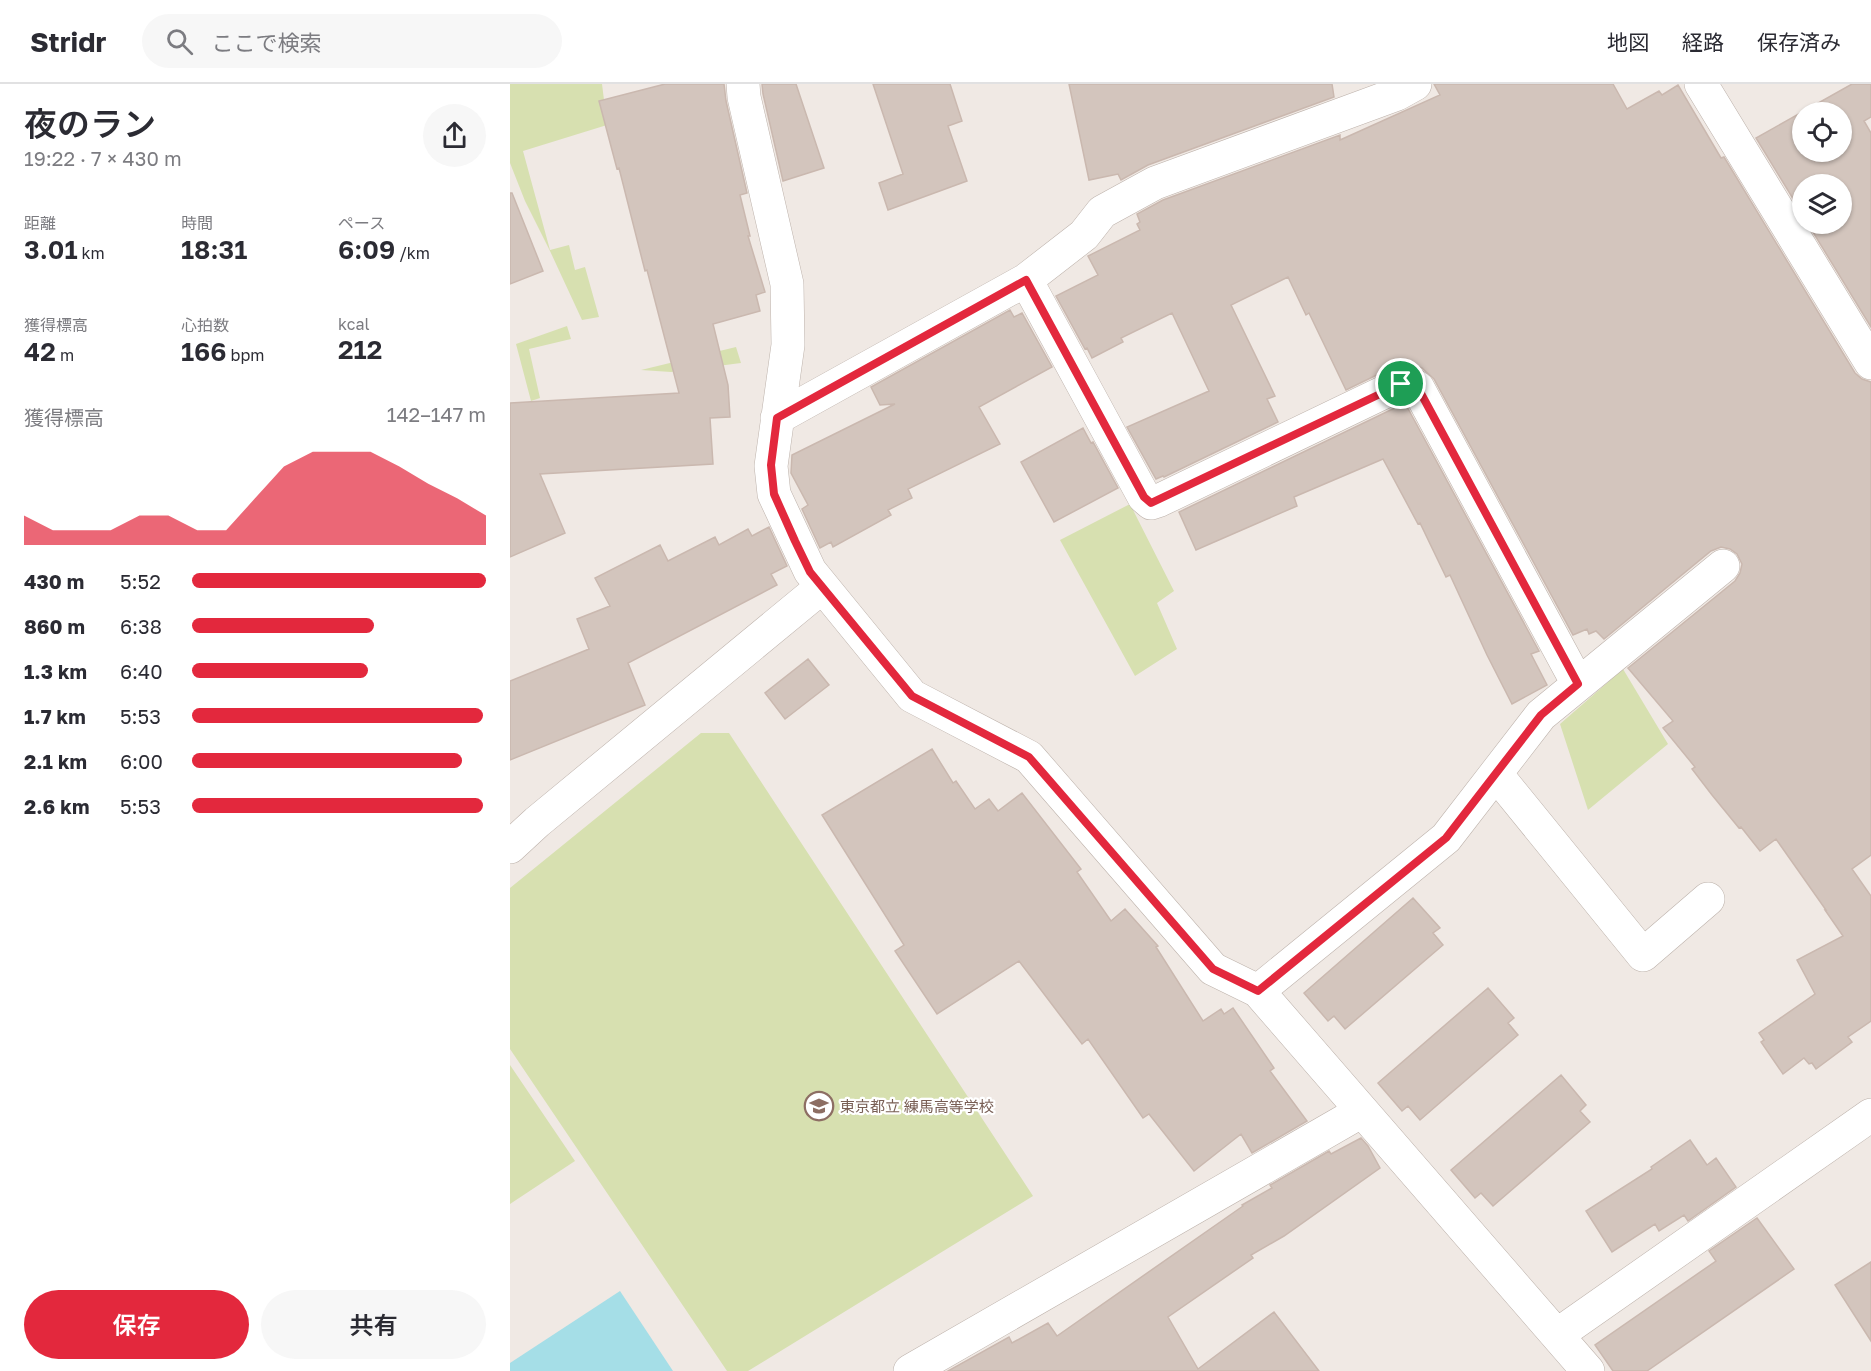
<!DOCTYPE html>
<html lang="ja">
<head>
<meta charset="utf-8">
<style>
	:root { --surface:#fff; --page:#f7f7f7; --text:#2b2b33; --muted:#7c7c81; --line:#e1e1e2; --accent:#e3283d }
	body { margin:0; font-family:"Golos Text","Noto Sans JP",sans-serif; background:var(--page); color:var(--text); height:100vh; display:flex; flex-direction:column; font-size:22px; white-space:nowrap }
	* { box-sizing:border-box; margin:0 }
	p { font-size:20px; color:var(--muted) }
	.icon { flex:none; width:33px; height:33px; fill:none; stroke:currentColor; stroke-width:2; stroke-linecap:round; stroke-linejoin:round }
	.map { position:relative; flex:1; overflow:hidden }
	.side { display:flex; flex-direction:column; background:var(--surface); width:510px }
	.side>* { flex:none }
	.fabs { position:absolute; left:1282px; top:18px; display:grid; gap:12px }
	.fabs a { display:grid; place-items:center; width:60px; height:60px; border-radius:50%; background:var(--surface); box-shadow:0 2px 4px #0004; font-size:30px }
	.pin { position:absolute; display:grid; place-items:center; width:51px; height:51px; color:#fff; margin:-26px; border:3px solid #fff; border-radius:50%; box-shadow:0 2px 6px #0007 }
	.round { display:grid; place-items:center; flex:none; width:63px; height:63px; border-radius:32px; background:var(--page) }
	.head { display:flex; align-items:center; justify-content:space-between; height:102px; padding:0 24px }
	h1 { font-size:33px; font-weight:600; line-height:45px }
	.stats { display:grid; grid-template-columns:repeat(3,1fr); gap:9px; height:102px; padding:6px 24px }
	.stats div { display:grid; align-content:center }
	.stats b { font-size:26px; font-weight:600 }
	.stats small { font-size:16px; font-weight:400 }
	.stats p { font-size:16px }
	.chart { height:168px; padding:12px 24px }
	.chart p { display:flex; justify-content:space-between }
	.chart svg { width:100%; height:108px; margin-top:6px; fill:var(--accent); opacity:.7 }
	.button { display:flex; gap:12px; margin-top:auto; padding:12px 24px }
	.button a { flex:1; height:69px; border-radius:36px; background:var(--accent); color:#fff; font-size:24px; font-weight:600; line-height:69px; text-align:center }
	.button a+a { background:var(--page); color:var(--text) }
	ul { padding:0 24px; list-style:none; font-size:20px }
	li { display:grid; grid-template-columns:96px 72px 1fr; align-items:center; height:45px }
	li i { height:15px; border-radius:8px; background:var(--accent) }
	header { display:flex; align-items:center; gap:36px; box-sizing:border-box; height:84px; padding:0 30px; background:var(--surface); border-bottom:2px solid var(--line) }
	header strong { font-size:28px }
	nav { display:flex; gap:33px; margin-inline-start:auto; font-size:21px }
	.search { width:420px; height:54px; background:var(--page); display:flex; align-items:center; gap:15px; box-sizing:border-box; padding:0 21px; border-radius:33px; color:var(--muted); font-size:22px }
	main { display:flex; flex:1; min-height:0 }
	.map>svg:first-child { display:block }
</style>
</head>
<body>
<header>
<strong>Stridr</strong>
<div class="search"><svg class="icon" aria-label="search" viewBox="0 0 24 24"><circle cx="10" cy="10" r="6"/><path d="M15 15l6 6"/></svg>ここで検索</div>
<nav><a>地図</a><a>経路</a><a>保存済み</a></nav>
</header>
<main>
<section class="side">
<div class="head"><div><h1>夜のラン</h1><p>19:22 · 7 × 430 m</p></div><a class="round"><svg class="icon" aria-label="share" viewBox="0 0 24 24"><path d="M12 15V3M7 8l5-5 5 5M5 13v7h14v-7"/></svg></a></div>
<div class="stats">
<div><p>距離</p><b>3.01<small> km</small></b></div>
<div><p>時間</p><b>18:31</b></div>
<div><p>ペース</p><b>6:09<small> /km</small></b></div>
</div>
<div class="stats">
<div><p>獲得標高</p><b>42<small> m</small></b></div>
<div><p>心拍数</p><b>166<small> bpm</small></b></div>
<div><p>kcal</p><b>212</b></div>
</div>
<div class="chart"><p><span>獲得標高</span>142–147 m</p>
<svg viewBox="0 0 160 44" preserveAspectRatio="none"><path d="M0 44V32L10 38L20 38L30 38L40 32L50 32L60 38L70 38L80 25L90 12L100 6L110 6L120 6L130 12L140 19L150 25L160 32V44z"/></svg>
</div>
<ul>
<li><b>430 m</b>5:52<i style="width:100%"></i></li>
<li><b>860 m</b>6:38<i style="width:62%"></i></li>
<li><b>1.3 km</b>6:40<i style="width:60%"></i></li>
<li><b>1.7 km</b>5:53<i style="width:99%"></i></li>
<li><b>2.1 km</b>6:00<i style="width:92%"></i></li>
<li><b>2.6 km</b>5:53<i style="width:99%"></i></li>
</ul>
<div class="button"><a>保存</a><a>共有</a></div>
</section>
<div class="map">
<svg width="1361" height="1287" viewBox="0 0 1361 1287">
	<rect width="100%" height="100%" fill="#f0e9e4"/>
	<!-- green -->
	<path fill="#d7e0b0" d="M0,0h92l2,16 -4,1 7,24 -84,26 27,99 19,-5 6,25 10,-3 14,50 -17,3 -32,-69 -25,-50 -15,-38z
		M57,242l4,13 -42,10 11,49 -9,3 -15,-57z
		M226,263l5,16 -70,9 -30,-2z
		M620,420l44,87 -17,12 20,46 -42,27 -75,-136z
		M1113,585l45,75 -80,66 -28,-86z
		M191,649h28l304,463 -285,175h-21l-217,-322v-161z
		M0,981l65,96 -65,43z"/>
	<!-- water -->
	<path fill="#a5dee7" d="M110,1207l53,80h-163v-8z"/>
	<!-- building -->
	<path fill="#d3c5bd" stroke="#cab8af" stroke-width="1.5" fill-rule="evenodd" d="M155,0h59l2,17 21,92 -7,2 10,41h-2l17,56 -9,3 4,16 -47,13 15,61 2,32 -20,1 3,46 -173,10 25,59 -55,24v-154l169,-10 -32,-123 -2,1 -26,-103 -2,1 -18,-68z
		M252,0h34l28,84 -41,13 -20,-87z
		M363,0h77l12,37 -14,5 19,55 -79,29 -9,-27 24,-9z
		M559,0h263l2,13 -186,68 -27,15 -3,-6 -29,6z
		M924,0h179l14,25 32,-18 3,4 16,-10 43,73 3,-1 131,216 7,6 9,3v473l-19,14 19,27v125l-23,16 4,5 -36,27 -4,-6 -3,1 -5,-6 -21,16 -22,-32 3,-2 -5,-7 56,-39 -18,-34 46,-24 -18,-26h1l-50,-71 -16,12 -19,-24 -2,1 -27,-33 -20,-26 3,-2 -32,-39 10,-7 -45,-53 107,-87 5,-8 2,-9 -5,-10 -7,-5 -9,-2 -10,4 -107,88 -8,-8 -7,3 -2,-5 -14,6 -139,-256 -12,-11 -10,-3h-11l-8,2 -47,23 -37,-77 -3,2 -18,-38 -57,28 44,91 -8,3 11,23 -114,55 -1,-1 -7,3 -29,-52 82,-36 -37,-78 -51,25 2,4 -31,16 -5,-10 -2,1 -29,-53 42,-21 -10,-19 52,-26 -3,-6 3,-2 -3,-8 26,-14 177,-65v5l100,-45z
		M1342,0h19v33l-7,4 7,12v194l-63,-103h34v-40h-39v31l-47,-77zM1293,28h39v40h-39z
		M0,109h2l31,78 -33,13z
		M500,226l4,7 8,-4 30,54 -73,40 21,37 -92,45 4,9 -24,12 3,5 -58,32 -2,-5 -11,6 -18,-39 6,-4 -17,-32 1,-18 103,-51 -15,1 -9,-18z
		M895,319l134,248 -8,3 16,31 -35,19 -25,-49 -37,-80 -4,2 -26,-54 -2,1 -35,-65 -89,38 3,9 -101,44 -17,-38z
		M573,344l8,15 2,-1 25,46 -64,34 -33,-60z
		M259,443l18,39 -16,8 6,11 -149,78 17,42 -135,55v-79l79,-32 -12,-30 33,-13 -15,-28 65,-33 8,16 47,-24 4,8 29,-16 4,7z
		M298,575l21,26 -44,34 -20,-26z
		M422,665l21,34 3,-2 19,28 14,-10 9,12 24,-18 59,76 -4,3 34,49 14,-12 33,37 -2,1 47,74 18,-12 3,5 9,-6 41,60 -4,3 37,50 -55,32 -11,-19 -47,37 -45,-57 -6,4 -55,-79 -6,5 -63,-83 -82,53 -42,-63 9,-6 -82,-130z
		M903,814l27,30 -7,5 10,12 -98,84 -11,-13 -6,5 -24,-28z
		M978,904l26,30 -6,5 10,12 -98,85 -12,-14 -6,5 -24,-28z
		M1051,991l25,30 -6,6 10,11 -97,84 -12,-13 -6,5 -24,-28z
		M851,1054l7,8 12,22 -96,68 -33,19 2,3 -85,59 30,52 76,-57 45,59h-371l61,-34 3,6 36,-20 9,13 186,-130 -1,-1 30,-17 -2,-3 59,-34 2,3z
		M1180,1056l17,25 9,-7 20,29 -48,34 -4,-6 -25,16 -4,-7 -43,28 -26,-41 66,-42 -1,-2z
		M1247,1134l37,51 -147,102h-34l-18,-26 121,-84 -7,-10z
		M1361,1178v79l-36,-56z"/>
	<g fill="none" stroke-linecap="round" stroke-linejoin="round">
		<!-- minor casing -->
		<g stroke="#bdb2ab" stroke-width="34">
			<path id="minor" d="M233,0l1,13 43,187 1,61 -17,121 3,28 36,77 102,125 117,61 184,212 45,22 330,380
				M1191,0l170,279
				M516,196l118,217 7,6 9,-3 241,-116h11l6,4 160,296
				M267,334l249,-138 58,-45 18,-23 53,-29 242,-89 18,-10
				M986,690l147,181 65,-56
				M0,763l27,-25 285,-235
				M748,907l188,-153 95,-123 182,-149
				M1047,1251l314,-220
				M400,1287l452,-260"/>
		</g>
		<!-- minor -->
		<use href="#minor" stroke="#fff" stroke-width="33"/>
	</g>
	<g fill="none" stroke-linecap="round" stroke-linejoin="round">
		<!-- route casing -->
		<g stroke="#fff" stroke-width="12">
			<path id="route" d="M516,196l118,217 7,6 250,-119h11l6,4 160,296 -37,31 -95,123 -188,153 -45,-22 -184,-212 -117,-61 -102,-124 -15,-31 -21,-47 -3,-29 6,-47z"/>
		</g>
		<!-- route -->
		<use href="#route" stroke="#e3283d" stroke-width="8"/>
	</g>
	<!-- icons -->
	<defs>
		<g id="school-ring" transform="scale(1.5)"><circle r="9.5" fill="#fff" stroke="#8d6e63" stroke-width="1.5"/><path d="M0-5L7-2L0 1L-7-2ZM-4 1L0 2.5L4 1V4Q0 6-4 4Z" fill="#8d6e63"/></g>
	</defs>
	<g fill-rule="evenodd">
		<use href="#school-ring" x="309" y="1022"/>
	</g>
	<g text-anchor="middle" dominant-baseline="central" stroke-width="4.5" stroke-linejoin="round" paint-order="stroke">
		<!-- education labels -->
		<g font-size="15" fill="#785e54" stroke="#fff" text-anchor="start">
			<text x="330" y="1022">東京都立 練馬高等学校</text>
		</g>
	</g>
</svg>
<div class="fabs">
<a><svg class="icon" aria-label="locate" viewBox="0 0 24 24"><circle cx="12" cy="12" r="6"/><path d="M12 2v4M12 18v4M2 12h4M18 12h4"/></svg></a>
<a><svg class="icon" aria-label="layers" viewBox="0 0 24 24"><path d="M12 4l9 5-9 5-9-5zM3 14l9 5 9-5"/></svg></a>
</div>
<div class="pin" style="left:891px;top:300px;background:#1e9e55"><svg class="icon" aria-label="arrive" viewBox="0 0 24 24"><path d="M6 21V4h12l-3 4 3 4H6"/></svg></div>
</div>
</main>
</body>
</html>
